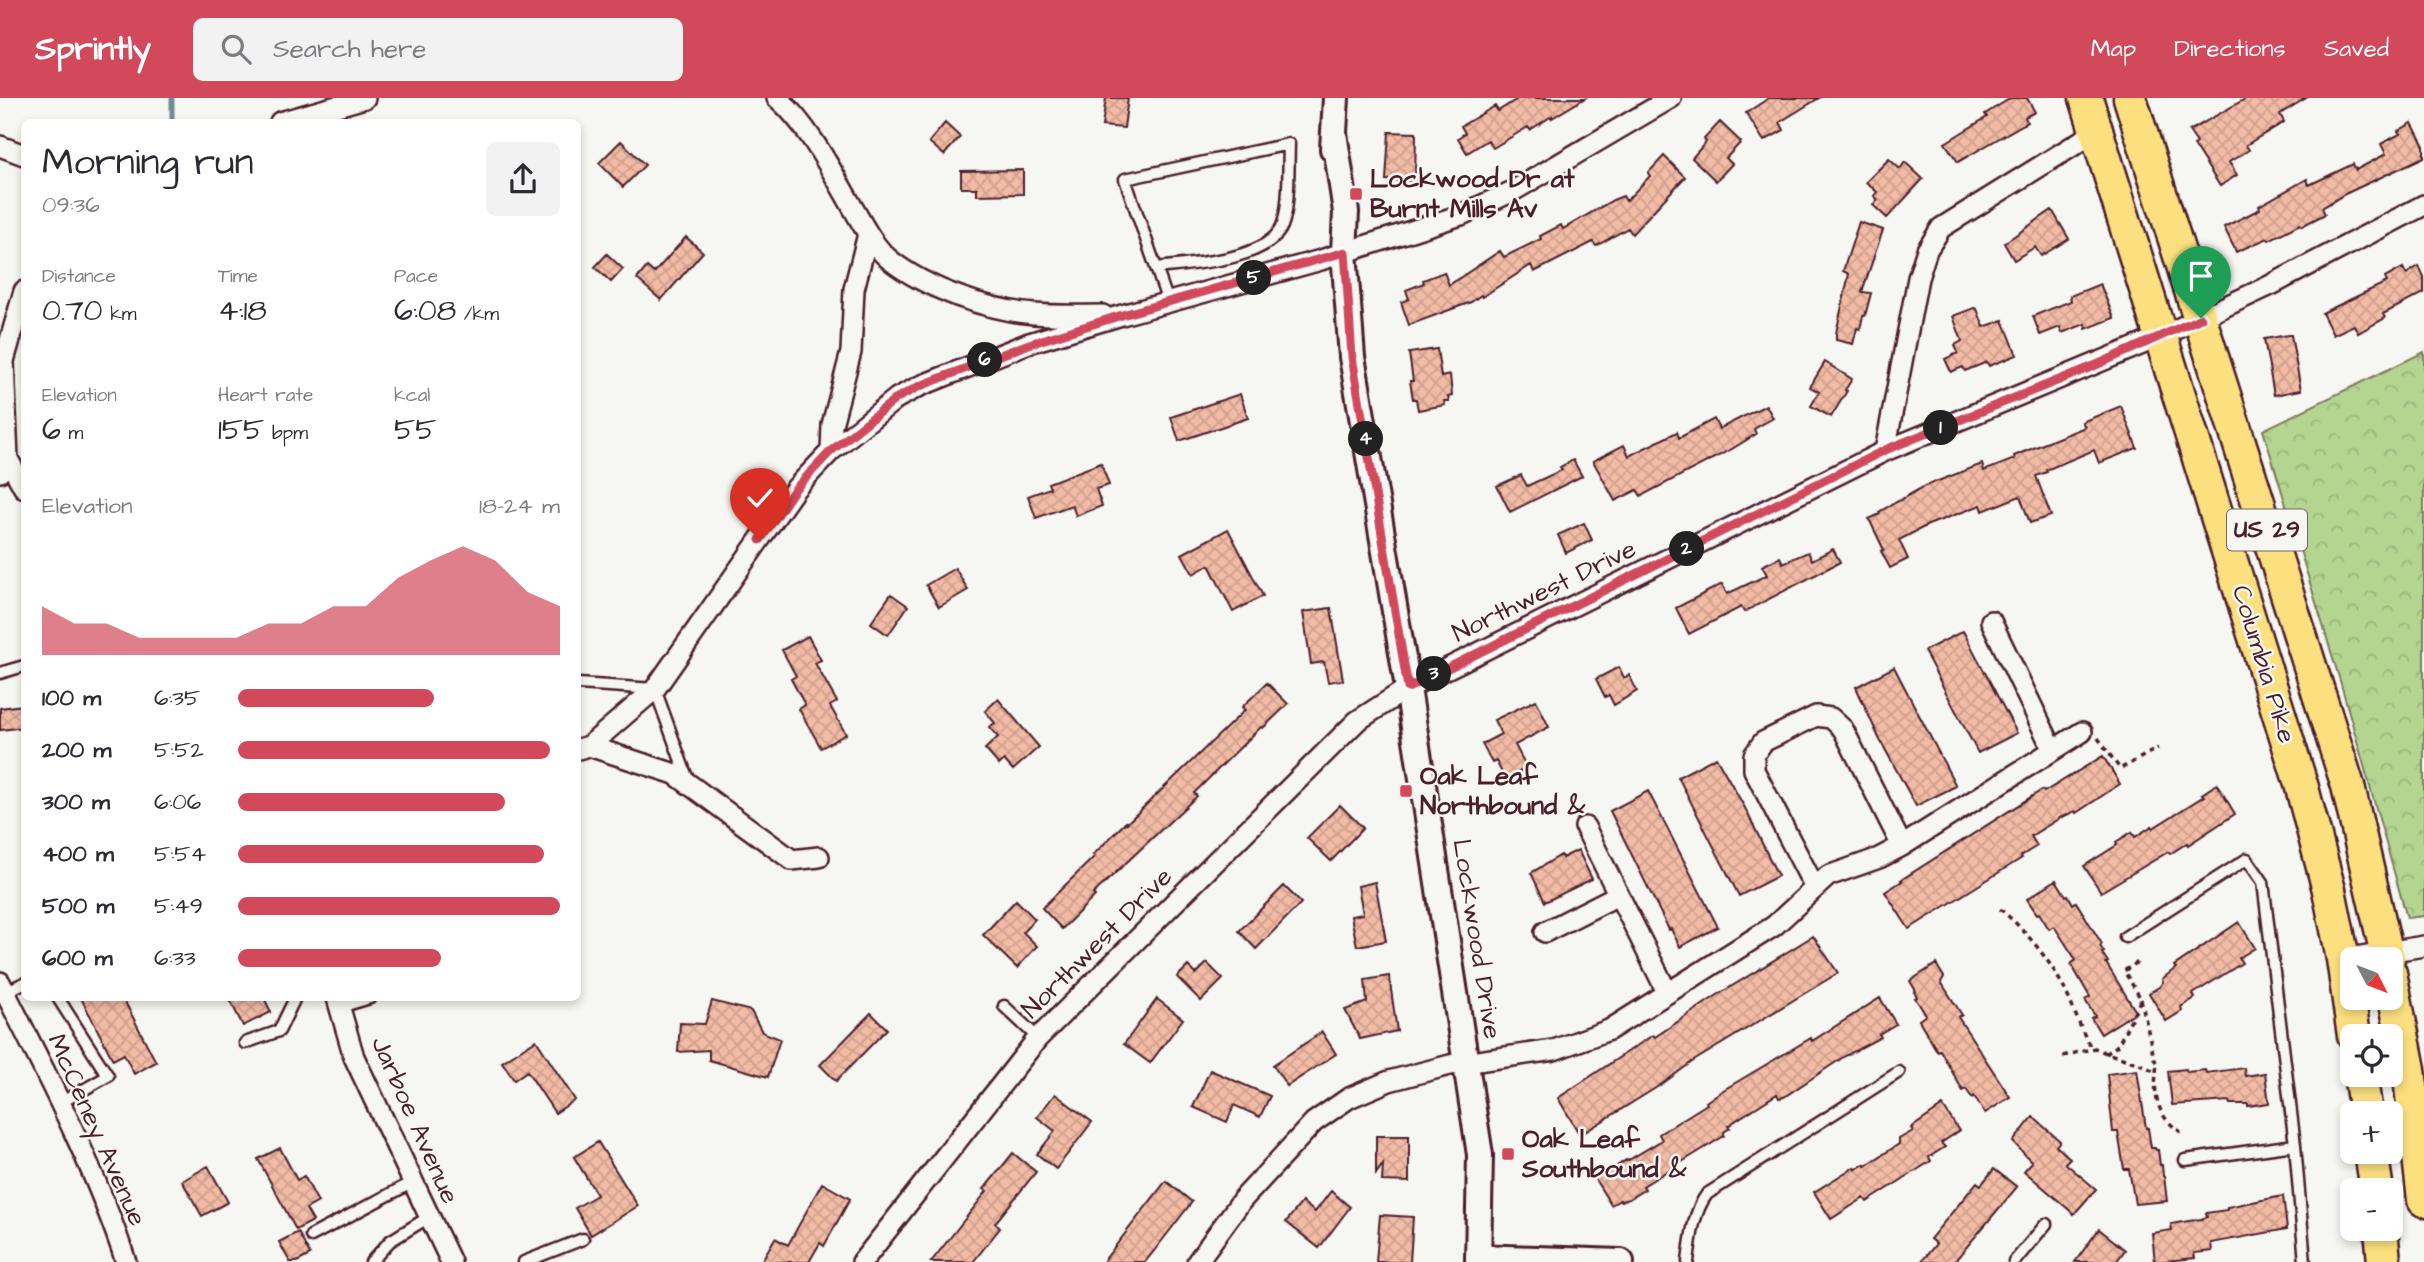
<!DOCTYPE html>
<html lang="en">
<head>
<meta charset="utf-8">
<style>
	:root { --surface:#fff; --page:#f2f2f3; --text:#2b2b33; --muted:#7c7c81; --accent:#d1495b }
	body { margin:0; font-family:"Architects Daughter",sans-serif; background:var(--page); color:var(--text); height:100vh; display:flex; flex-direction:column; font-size:26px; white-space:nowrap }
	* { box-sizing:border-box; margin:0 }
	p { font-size:23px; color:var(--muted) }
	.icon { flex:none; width:38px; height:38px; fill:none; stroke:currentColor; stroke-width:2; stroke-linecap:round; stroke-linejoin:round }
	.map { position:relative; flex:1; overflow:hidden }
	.details { position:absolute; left:21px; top:21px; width:560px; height:882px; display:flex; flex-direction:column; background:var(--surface); border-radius:10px; box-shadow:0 4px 10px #0003 }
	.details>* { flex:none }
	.needle { width:46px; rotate:132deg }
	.fabs { position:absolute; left:2340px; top:849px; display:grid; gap:14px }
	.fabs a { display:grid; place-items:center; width:63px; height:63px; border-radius:10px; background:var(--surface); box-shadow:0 4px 10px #0003; font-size:35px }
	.pin { position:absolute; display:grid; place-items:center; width:60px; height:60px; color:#fff; margin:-72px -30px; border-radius:50% 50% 50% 0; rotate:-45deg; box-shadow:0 0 7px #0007 }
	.pin .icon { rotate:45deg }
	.km { position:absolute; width:35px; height:35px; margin:-18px; border-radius:50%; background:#222; color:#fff; font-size:19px; line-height:35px; text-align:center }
	.round { display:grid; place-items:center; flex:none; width:74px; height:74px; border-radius:10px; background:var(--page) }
	.overview { display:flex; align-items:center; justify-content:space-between; height:119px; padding:0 21px }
	h1 { font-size:38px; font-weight:600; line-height:52px }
	.figures { display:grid; grid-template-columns:repeat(3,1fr); gap:10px; height:119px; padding:7px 21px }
	.figures div { display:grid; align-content:center }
	.figures b { font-size:30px; font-weight:600 }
	.figures small { font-size:19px; font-weight:400 }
	.figures p { font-size:19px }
	.chart { height:196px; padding:14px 21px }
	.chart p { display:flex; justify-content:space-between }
	.chart svg { width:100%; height:126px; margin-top:7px; fill:var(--accent); opacity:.7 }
	ul { padding:0 21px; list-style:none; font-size:23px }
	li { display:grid; grid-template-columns:112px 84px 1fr; align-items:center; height:52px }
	li i { height:18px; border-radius:9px; background:var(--accent) }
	header { display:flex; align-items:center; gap:42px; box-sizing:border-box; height:98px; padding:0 35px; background:var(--accent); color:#fff }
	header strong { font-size:33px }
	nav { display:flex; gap:38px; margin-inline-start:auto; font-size:24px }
	.search { width:490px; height:63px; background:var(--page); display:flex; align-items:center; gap:18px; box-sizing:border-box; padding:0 24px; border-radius:10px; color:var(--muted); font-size:26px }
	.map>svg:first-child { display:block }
</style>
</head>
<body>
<header>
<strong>Sprintly</strong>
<div class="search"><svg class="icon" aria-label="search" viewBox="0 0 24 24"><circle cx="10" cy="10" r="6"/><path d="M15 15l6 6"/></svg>Search here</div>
<nav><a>Map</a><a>Directions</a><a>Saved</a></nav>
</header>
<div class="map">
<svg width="2424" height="1164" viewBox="0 0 2424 1164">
	<defs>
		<pattern id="forest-crowns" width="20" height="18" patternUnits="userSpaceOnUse" patternTransform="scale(1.75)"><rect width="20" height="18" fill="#b3d590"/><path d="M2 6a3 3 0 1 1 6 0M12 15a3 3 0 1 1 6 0" fill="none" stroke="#9bb67c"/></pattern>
		<pattern id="building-cross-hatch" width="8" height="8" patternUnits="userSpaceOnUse" patternTransform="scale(1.75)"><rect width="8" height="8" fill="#f1bba5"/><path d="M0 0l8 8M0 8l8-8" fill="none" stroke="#d0a08e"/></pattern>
	</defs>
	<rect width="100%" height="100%" fill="#f6f6f2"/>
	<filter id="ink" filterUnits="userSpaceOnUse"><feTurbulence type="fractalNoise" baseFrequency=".0143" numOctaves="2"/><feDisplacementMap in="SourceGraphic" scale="14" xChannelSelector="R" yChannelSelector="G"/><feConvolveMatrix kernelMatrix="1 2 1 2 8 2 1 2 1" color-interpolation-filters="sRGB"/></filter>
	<g filter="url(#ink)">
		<!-- forest -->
		<path fill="url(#forest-crowns)" stroke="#7e7a5e" stroke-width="2" d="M2424,254v564l-17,2 -66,-234 -78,-254z"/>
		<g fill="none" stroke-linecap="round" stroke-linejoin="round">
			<!-- stream -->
			<path stroke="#6d8d96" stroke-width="5" d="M172,0v24"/>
		</g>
		<!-- building -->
		<path fill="url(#building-cross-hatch)" stroke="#4a1f2b" stroke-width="2" d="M1106,0h22l-4,30 -22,-2z
			M1519,0h66l-33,20v-2l-22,14 -2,-3 -35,21 -5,-8 -21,13 -9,-15 7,-5 -4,-7 34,-20 3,5z
			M1769,0h50l-39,24 4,8 -20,11 -18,-28z
			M2011,0h16l8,14 -10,5 2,5 -69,40 -13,-19 42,-26 -2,-3z
			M2247,0h59l-26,16 4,8 -38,23 3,5 -20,12 8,13 -17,11 -26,-41 3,-2 -8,-12z
			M1720,24l21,20 -15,16 6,6 -16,17 -24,-23 14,-16 -2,-3z
			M945,25l15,14 -16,18 -15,-13z
			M2412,25l12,23v11l-79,37 -23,14 3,6 -23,12 -2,-2 -31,16 -1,-2 -32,14 -12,-25 36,-18 -1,-3 48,-27 2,6 44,-21 3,6 30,-16 -5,-10 19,-10 -2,-3z
			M1389,34l27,1 -1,48 -29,-1z
			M621,43l24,24 -22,22 -24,-24z
			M1664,58l21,21 -53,57 -4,-6 -32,18 -3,-4 -59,30 -3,-7 -49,32 -1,-2 -10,7 -62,23 -8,-23 8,-3 -3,-9 18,-7 -1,-3 21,-8 5,13 51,-34 4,6 37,-18 -1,-3 21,-11 2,4 50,-29 10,-4 3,5 24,-25 -2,-3z
			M1889,61l11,10 5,-7 18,17 -36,39 -14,-13 5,-5 -4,-4 3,-4 -11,-10z
			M1023,72v24l-46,1v-7h-16v-17z
			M2052,112l17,29 -28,17 -6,-9 -21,13 -10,-17z
			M1859,124l24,8 -21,62 9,1 -6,23h-2l-3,13 -3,-1 -4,16 -17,-4v-7l13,-59 -6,-3z
			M686,139l17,15 -42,48 -24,-21 10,-12 7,6z
			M607,156l16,15 -12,13 -16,-15z
			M2419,168l5,11v16l-41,21 2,4 -27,15 -4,-8 -21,10 -11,-22 65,-31 -2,-4 18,-10 3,6z
			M2100,186l14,34 -28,11 -1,-5 -23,9 -2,-6 -20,8 -7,-19 38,-15 -1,-5z
			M1974,210l3,1 7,18 19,-7 14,35 -28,11 -2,-4 -22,9 -2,-4 -12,5 -6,-13 13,-6 -3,-8 7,-4 -9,-25z
			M2288,237h3l10,55 -27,5 -10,-56z
			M1437,251l4,28 9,-2 2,21 -4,1 1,4h-5l1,4 -27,5 -2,-11h-3l-3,-18h3l-4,-28z
			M1825,264l27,17 -7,11 2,1 -16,26 -20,-11 8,-14 -9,-5z
			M1240,296l8,24 -69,23 -8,-24z
			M1766,307l7,13 -19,11 2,5 -24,15 -91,47 -4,-6 -22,11 -22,-40 31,-16 5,11 48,-24 2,6 35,-19 5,10z
			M2121,308l16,42 -38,15 -5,-13 -48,20 1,2 -11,4 15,40 -21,7 -10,-27 -37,15 -2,-6 -53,20 -29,15 9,19 -18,9 -9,-17 3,-1 -15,-31 11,-5 -1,-2 46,-26 57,-22 2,7 31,-12 -1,-3 12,-5 59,-24 -3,-5z
			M1573,362l9,16 -72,36 -13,-26 24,-11 6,11 35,-16 -2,-3z
			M1101,365l8,22 -13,4 6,17 -26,10 -4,-11 -36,13 -8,-22 22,-8 -2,-5z
			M1584,425l8,17 -26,13 -8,-18z
			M1228,431l35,67 -30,16 -24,-47 -16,9 -11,-20z
			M1833,451l7,13 -96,50 -3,-5 -52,27 -13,-26 46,-24 5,10 40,-19 -5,-9 18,-9 3,6 25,-11 4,8z
			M955,470l13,22 -29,17 -13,-22z
			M891,496l17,12 -20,29 -17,-12z
			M1331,510l12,72 -15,2 -4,-20 -13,2 -8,-52z
			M1963,533l54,102 -39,20 -54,-102z
			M808,538l13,24 -6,3 22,39 -7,4 16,28 -25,14 -22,-39 6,-4 -14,-26 5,-3 -14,-26z
			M1619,569l5,11 5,-3 8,16 -23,14 -5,-10 -4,2 -9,-18z
			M1894,569l62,119 -40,20 -37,-68 -23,-51z
			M1267,585l21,21 -25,24 -2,-1 -67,66 3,3 -104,98 2,2 -33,33 -20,-21 53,-52 -2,-1 33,-33 1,1 118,-113 -3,-3z
			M998,601l41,48 -26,23 -9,-10 -5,5 -14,-16 13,-12 -9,-10 6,-4 -10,-12z
			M1536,602l13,27 -34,18 12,23 -22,11 -9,-18 -4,2 -10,-19 19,-10 -7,-14z
			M24,607v22l-24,3v-22z
			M2103,658l17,28 -44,29 -1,-2 -15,7 -29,18 6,10 -16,10 1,2 -113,71 -24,-37 17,-11 -1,-1 141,-90 2,2z
			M1716,659l29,51 33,68 -39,20 -61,-119z
			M2217,686l18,30 -47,31 -1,-2 -17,11 -2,-2 -67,40 -17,-26 33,-21 -1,-3 16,-10 3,5 17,-11 1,2 51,-32 -2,-2z
			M1648,693l70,136 -38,20 -9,-18 -2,1 -59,-119z
			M1340,707l23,23 -32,33 -24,-23z
			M1578,752l14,29 -47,23 -14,-29 30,-18 1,3z
			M2056,782l10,16 2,-1 5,9 3,-2 26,42 -2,2 4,6 -2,1 6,9 -2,1 30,49 -35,22 -10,-16 4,-2 -10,-16 5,-3 -19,-33 5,-4 -22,-34 -5,3 -10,-16 -2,1 -10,-15z
			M1375,784l11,59 -29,5 -6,-30 12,-2 -5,-28z
			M1284,788l17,17 -45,46 -17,-18z
			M1016,802l19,19 -12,13 14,14 -20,22 -34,-33z
			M2239,824l16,26 -16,10 3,5 -49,31 2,4 -14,9 1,4 -16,10 -17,-28 10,-6 4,-5 -1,-3 14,-11 -2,-2z
			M1813,838l25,37 -146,89 -30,22 -82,51 -22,-37 95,-63 2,2 61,-41z
			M1207,865l16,16 -22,22 -24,-24 11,-11 8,8z
			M1936,866l8,13 -3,5 21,33 -4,2 52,80 -25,16 -11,-17 -2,2 -6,-9 -3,2 -23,-41 -3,1 -18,-31 7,-5 -11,-17 2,-1 -3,-5 2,-1 -6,-10z
			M1389,878l8,55 -37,8 -15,-29 22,-8 -2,-22z
			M81,900h42l33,64 -22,12 -10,-20 -11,6z
			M229,900h35l7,14 -28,14z
			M1880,900l16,26 -17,10 2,3 -36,19 -61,41 -5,1 -2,-4 -39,25 -10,7 2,2 -6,4v4l-81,50 2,3 -16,10 -8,2 -1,-1 -9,5 -18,-29 16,-9 2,3 15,-10 1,1 35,-21 -3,-6 48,-30 -1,-2 14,-10 91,-54 1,3z
			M1157,901l26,20 -33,44 -26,-19z
			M712,903l39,10 11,21 18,7 -12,38 -59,-17v-10l-31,2 2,-29 25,1z
			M871,915l16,16 -51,52 -16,-16z
			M1322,934l14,22 -49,32 -14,-21z
			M536,942l39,60 -20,13 -28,-42 -13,9 -12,-18z
			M2244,970l1,8 20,-3 4,30 -21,3v-2h-18l-1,-3 -57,4 -4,-34 18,-2 1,3 18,-2 1,3z
			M1210,972l60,26 -10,21 -26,-12 -7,17 -34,-15z
			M2137,972l9,58h2l3,20h4l1,2h2l2,15h2l1,11h1l3,25 -32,3 -6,-35h-5l-6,-37h-5l-6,-58z
			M1055,996l37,28 -36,47 -19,-15 18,-23 -18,-14z
			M1943,1008l16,25 -18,12 4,4 -16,10 2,4 -64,41 -3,-4 -33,21 -17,-27 40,-25 1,3 9,-6 1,2 34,-22v-5l14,-8 -2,-3z
			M2033,1019l27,24 -4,5 14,12 -5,5 31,26 -22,25 -50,-43 8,-9 -19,-20z
			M1376,1038h33v46l-27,-1 1,-17 -7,10z
			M598,1044l40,64 -47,29 -16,-27 22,-13 -23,-38z
			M280,1050l17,32 7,-4 14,26 -12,7 7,12 -17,9 -38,-71z
			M1013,1055l23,19 -41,51 5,5 -27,34h-42l56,-71 -3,-2z
			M208,1068l20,36 -26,14 -20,-35z
			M1994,1071l23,18 -63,75h-33l15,-18 -6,-5 47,-57 4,3z
			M1166,1083l26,21 -38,49 -9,11h-42z
			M822,1085l28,16 -26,47 -4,-3 -11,19h-48l14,-24 13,7z
			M1331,1093l19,16 -31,41 -33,-26 16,-20 13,10z
			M2283,1098l4,33 -76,14 1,8 -18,2 1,5 -40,4 -3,-29 20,-3 -1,-6 30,-5 6,-2 -1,-4 21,-3v-3z
			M1380,1117l33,2 -3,45h-34z
			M2099,1131l26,21 -9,12h-41z
			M298,1134l12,23 -13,7h-7l-11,-20z"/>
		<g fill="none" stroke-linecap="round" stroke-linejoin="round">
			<!-- service casing -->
			<g stroke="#4a1f2b" stroke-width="15">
				<path id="service" d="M1156,170c33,-4 111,-7 126,-42 8,-19 6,-61 7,-82l-164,35 43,123
					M0,575l24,-7
					M578,586l77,5 33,91
					M2125,839l122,-78 16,23 32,263 10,117
					M5,894l19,-9
					M58,900l50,78 -48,27
					M1004,908l34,32
					M340,909l30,-9
					M245,945l34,-12 16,-33
					M2185,1062l110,-15
					M311,1138l102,-54
					M371,1164l19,-21 39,-24
					M524,1164l59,-23
					M1688,1164c3,-24 5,-49 19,-68l192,-122
					M2014,1164l32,-38"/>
			</g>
			<!-- minor casing -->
			<g stroke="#4a1f2b" stroke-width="24">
				<path id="minor" d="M777,0c30,25 56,75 76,110 10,17 21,39 37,52 37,29 97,50 144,54 23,2 46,1 69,1
					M280,24l85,-24
					M0,48l24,9
					M831,353l1,-26 19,-73 3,-63 14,-55
					M1885,353l33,-173 9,-28 14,-22 156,-97
					M8,361l16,29
					M0,374l8,-13 -4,-98 20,-70
					M1991,523l62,129
					M589,648l86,28 117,86 27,-3
					M578,651l11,-3 66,-57 140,-200 36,-38 66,-53 23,-12 109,-43 93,-28 199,-55 140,-45 52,-24 158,-93
					M1585,729l82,165
					M1815,790l-61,-118v-15l9,-13 53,-26 15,2 12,11 59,117
					M1545,834l73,-37
					M2343,861l81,-13
					M0,884c46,92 94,182 126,280
					M337,900l17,59 97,205
					M862,1164l176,-224 319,-317 51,-33 477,-237 277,-115 109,-51 153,-80
					M1197,1164l45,-62 72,-78 35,-24 40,-17 61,-16 104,-15 55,-20 165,-104 54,-50 51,-18 23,-12 180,-114"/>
			</g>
			<!-- tertiary casing -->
			<g stroke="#4a1f2b" stroke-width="30">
				<path id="tertiary" d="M1334,35l12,79 -2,40 8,105 56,331 72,467 -2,107
					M1333,51l3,-51
					M1478,1159l143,5"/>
			</g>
			<!-- trunk casing -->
			<g stroke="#4a1f2b" stroke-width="37">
				<path id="trunk" d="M2086,0l215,686 28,106 14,69 11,77
					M2130,0l218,688 40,173
					M2390,875l19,96 15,131
					M2360,976l6,39
					M2371,1054l6,38
					M2381,1130l3,34"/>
			</g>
			<!-- path -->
			<path stroke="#4a1f2b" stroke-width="3.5" stroke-dasharray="5 5" stroke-linecap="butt" d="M2098,640l22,31 38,-21
				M2000,811c28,23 55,57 69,90 8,18 13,34 23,50
				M2141,901l13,59 3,6c-4,28 -2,52 24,68
				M2106,956l12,-9 23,-46 -17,-28 17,-11
				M2063,958l32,-8c20,10 42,12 60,24"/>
			<!-- service -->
			<use href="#service" stroke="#f6f6f2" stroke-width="10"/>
			<!-- minor -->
			<use href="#minor" stroke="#f6f6f2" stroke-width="19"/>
			<!-- tertiary -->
			<use href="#tertiary" stroke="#f6f6f2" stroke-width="24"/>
			<!-- trunk -->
			<use href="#trunk" stroke="#fce080" stroke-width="32"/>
		</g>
	</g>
	<g fill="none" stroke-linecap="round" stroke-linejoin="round" filter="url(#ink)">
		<!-- route casing -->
		<g stroke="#fff" stroke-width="14">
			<path id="route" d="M760,442l35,-51 36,-38 66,-53 23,-12 109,-42 93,-29 223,-63 7,105 56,331 477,-238 209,-84 107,-48"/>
		</g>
		<!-- route -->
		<use href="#route" stroke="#d1495b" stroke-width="9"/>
	</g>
	<!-- markers -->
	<g fill="#d1495b" stroke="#f6f6f2" stroke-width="2.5">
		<rect x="1349" y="89" width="14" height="14" rx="3.5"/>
		<rect x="1399" y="686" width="14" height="14" rx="3.5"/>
		<rect x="1501" y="1049" width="14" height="14" rx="3.5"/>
	</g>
	<g text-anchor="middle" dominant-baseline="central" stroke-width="5" stroke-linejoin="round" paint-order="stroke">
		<!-- shield labels -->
		<rect fill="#f6f6f2" stroke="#7e6067" stroke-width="2" x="2227" y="411.5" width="80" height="41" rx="5"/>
		<g font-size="24" font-weight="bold" fill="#4a1f2b">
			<text x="2267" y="432">US 29</text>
		</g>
		<!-- poi labels -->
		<g font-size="26" font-weight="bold" fill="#4a1f2b" stroke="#f6f6f2" text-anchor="start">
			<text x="1370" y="81">Lockwood Dr at<tspan x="1370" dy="30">Burnt Mills Av</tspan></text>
			<text x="1420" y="678">Oak Leaf<tspan x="1420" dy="30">Northbound &amp;</tspan></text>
			<text x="1522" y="1041">Oak Leaf<tspan x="1522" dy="30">Southbound &amp;</tspan></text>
		</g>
		<!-- street labels -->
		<g font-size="26" fill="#4a1f2b" stroke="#f6f6f2">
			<text transform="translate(1544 493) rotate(-26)">Northwest Drive</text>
			<text transform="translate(2264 566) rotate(73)">Columbia Pike</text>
			<text transform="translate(1477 841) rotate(81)">Lockwood Drive</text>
			<text transform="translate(1097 845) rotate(-45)">Northwest Drive</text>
			<text transform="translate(415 1022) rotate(66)">Jarboe Avenue</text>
			<text transform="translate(97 1032) rotate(66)">McCeney Avenue</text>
		</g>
	</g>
</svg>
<div class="fabs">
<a><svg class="needle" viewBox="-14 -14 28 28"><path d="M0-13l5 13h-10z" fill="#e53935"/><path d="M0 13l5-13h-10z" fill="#7c7c81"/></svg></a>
<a><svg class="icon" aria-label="locate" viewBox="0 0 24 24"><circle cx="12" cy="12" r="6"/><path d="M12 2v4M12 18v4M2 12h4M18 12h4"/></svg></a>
<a>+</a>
<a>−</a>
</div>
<div class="pin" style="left:2201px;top:220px;background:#1e9e55"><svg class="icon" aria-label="arrive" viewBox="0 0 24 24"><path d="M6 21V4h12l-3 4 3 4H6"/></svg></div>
<div class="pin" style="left:760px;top:442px;background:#d93025"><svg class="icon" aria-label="check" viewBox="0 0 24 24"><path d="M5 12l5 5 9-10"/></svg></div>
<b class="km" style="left:1941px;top:330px">1</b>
<b class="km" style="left:1687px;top:451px">2</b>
<b class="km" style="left:1434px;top:576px">3</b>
<b class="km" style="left:1366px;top:341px">4</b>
<b class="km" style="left:1254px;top:180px">5</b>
<b class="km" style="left:985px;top:262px">6</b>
<section class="details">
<div class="overview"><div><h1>Morning run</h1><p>09:36</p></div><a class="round"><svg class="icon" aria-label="share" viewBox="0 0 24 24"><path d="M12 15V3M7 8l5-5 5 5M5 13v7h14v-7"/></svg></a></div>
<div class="figures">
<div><p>Distance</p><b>0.70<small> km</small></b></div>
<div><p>Time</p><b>4:18</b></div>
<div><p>Pace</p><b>6:08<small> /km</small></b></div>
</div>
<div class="figures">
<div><p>Elevation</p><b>6<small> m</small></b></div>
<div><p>Heart rate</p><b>155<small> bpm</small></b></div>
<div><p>kcal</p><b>55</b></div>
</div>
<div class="chart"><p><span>Elevation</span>18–24 m</p>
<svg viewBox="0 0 160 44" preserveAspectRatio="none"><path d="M0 44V27L10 33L20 33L30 38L40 38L50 38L60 38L70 33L80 33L90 27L100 27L110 17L120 11L130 6L140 11L150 22L160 27V44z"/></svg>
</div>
<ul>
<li><b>100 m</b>6:35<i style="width:61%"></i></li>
<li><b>200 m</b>5:52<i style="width:97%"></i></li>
<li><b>300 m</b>6:06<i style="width:83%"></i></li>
<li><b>400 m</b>5:54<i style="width:95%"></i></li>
<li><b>500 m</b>5:49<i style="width:100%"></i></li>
<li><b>600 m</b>6:33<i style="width:63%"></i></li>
</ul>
</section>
</div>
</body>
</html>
